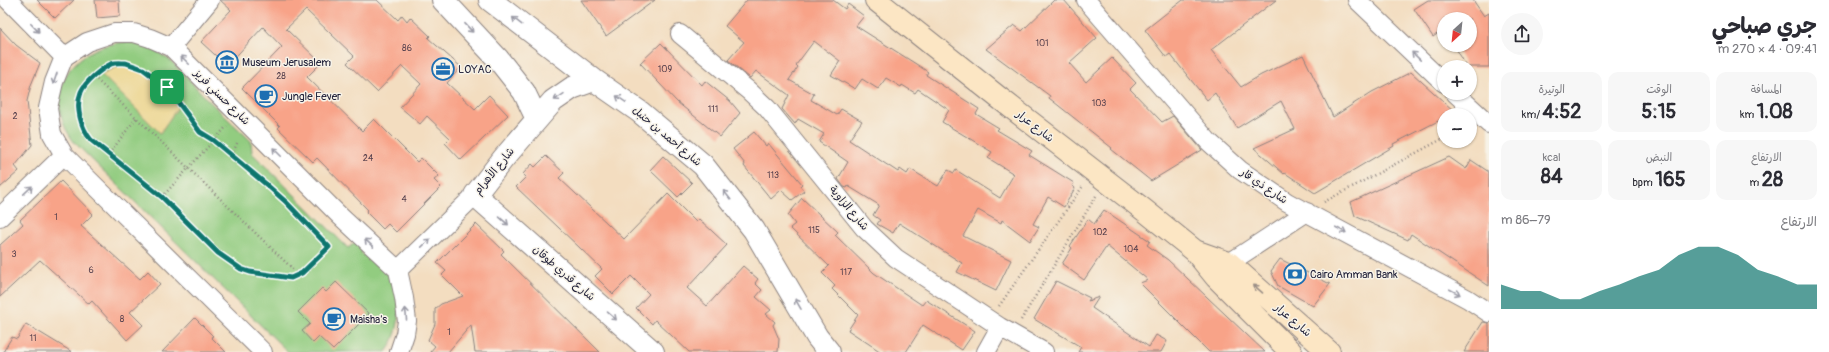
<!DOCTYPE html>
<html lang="ar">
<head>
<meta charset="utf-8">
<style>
	:root { --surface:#fff; --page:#f7f7f7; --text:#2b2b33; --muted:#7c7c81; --accent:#0f766e }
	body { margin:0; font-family:Pangolin,"Playpen Sans Arabic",sans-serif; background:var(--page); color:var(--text); direction:rtl; height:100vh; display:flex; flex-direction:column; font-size:15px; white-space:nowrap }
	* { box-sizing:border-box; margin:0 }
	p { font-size:13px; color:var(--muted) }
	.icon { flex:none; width:22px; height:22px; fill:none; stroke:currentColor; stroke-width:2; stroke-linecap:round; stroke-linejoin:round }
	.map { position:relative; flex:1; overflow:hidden; direction:ltr }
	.panel { display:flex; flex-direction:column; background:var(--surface); width:340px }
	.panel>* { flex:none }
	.needle { width:26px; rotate:207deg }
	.controls { position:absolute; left:1437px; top:12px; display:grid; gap:8px }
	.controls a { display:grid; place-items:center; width:40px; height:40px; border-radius:50%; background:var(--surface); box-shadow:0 1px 3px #0004; font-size:20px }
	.pin { position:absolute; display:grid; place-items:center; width:34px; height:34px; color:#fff; margin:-17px; border-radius:8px; box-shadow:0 2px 6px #0006 }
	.round { display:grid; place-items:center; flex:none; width:42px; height:42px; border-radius:21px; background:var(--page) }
	.summary { display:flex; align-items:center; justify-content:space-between; height:68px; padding:0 12px }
	h1 { font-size:22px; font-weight:700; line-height:30px }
	.stats { display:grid; grid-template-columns:repeat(3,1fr); gap:6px; height:68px; padding:4px 12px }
	.stats div { display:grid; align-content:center; border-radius:10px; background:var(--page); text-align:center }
	.stats b { font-size:20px; font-weight:700 }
	.stats small { font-size:11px; font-weight:400 }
	.stats p { font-size:11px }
	.chart { height:112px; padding:8px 12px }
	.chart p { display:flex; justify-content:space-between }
	.chart svg { width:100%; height:72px; margin-top:4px; fill:var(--accent); opacity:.7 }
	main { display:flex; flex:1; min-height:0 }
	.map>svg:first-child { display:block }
</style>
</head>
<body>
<main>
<section class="panel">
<div class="summary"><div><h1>جري صباحي</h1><p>09:41 · 4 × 270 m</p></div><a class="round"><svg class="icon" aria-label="share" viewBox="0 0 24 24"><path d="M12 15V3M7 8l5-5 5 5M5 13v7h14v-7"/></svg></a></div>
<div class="stats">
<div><p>المسافة</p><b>1.08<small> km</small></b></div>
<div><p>الوقت</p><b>5:15</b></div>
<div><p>الوتيرة</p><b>4:52<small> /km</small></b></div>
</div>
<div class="stats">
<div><p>الارتفاع</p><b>28<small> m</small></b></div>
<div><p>النبض</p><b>165<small> bpm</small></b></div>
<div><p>kcal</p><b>84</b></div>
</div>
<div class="chart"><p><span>الارتفاع</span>79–86 m</p>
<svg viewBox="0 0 160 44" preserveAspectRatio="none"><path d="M0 44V29L10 33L20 33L30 38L40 38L50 33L60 29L70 24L80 20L90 11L100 6L110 6L120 11L130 20L140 24L150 29L160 29V44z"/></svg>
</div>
</section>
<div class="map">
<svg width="1489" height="352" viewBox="0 0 1489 352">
	<rect width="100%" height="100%" fill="#f7f3e8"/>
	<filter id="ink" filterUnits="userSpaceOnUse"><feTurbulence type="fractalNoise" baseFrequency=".025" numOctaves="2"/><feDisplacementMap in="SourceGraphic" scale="8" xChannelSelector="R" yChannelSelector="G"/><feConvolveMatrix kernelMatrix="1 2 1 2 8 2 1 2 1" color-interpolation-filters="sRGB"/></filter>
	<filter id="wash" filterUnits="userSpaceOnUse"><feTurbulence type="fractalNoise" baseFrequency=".012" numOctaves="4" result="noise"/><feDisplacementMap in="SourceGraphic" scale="16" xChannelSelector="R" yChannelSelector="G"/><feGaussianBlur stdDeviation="0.9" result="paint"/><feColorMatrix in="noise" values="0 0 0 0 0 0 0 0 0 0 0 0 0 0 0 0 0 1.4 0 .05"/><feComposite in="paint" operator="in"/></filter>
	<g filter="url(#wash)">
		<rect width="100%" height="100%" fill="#f3ddc0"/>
		<!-- green -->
		<path fill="#92cc80" stroke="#5a775e" d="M128,42l24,6 19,13 37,39 43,41 1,12 96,95 8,-6 7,7 -2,4c7,6 16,6 22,15 20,23 21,60 3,84h-98l-214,-210c-36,-48 -2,-98 54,-100z"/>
		<!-- sand -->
		<path fill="#eeda9e" stroke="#887e6c" d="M118,66c25,-2 44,19 58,38l2,3 -18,26 -59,-59z"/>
		<g id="blocks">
			<!-- building -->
			<path fill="#f8a388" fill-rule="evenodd" d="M37,0h37l-19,18z
				M95,0h24l1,16 -23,2z
				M220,0h157l21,20 4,-5 5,6 3,-4 20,19 -2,2 33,29 -14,16 28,26 14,-14 19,20 -47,45 -16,-17 5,-5 -23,-22 -7,8 -20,-17 21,-23 -19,-18 -25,26 -30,-29 7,-7 -48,-46 -20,19 35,34 -14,14 55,54 12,-12 43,43 4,-4 18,18 -5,4 7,7 -45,45 -8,-8 -5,5 -17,-17 2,-2 -51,-52 -4,4 -35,-34 2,-2 -38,-38 40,-41 -19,-20 -36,39 -26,-24 30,-32z
				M581,0h74l-49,36z
				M747,0h86l12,9 3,-5 16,12 -8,10 60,38 12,8 -2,3 53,34 -3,5 23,14 -2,2 35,21 -3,4 45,28 -2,3 3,2 -11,19 -16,-10 -15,27 6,3 -9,14 -28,-21 -1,3 -23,-13 -15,26 48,24 -15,31 -39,-19 5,-9 -63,-40 -6,10 -16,-9 3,-4 -7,-5 6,-10 -31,-19 -1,2 -3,-1 -6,-8 10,-17 -29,-20 5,-8 -26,-15 -3,5 -13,-15 7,-14 -33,-24 -6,7 -22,-18 16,-18 -19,-16zM814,41l26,20 -9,14 24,14 7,-10 16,10 8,-11 15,9 1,-2 13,8 3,-4 31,21 -7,12 50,30 -4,6 26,16 -14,24 -44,-28 -2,3 -6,-3 -10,16 -28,-17 -3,5 -7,-5 -2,3 -49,-32 13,-19 -21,-12 -4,6 -26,-15 3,-6 -25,-14 9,-13 -2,-2z
				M1054,0h10l33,38 -28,25 17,19 26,-24 24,25 -6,6 32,33 11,-6 29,34 -51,31 -40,-32 1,-1 -63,-50 1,-2 -64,-47 28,-24 8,6z
				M1183,0h93l-65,50 30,37 20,-12 42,-20 30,62 39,-25 39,-20 44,40 -6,3h-5v3l-51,26 1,2 -79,47 -30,-20 -1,1 -30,-26 41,-19 -14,-28 -44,27 -22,-35 -8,7 -37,-46 -4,3 -21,-27z
				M1428,0h45l11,16 5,-3v54h-22l-13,-22h16v-26h-26v10l-11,8 -19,-28z
				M0,28l16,17 24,18 -9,22 -4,16 5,44 -17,21 4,5 -19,17z
				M661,43l41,42 3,-4 25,20 10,12 -20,24 -43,-35 -37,-39z
				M754,132l12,14 2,-3 34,41 -2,2 4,5 -12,9 -11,-10 -10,9 -27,-33 1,-2 -12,-15z
				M546,156l18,17 -5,5 65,61 44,-45 28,28 3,-3 28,26 -40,43 20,18 36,-40 15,13 -3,4 7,7 -6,7 15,13 -5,4 9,8 -2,3 6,14 -1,13h-89l-34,-32 -3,4 -16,-16 13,-14 -18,-18 -18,18 -18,-18 7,-7 -86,-82 10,-10 -3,-3 9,-10 3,3z
				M663,156l29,27 -14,14 -28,-27z
				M1449,157l17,12 5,-9 18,12v114l-78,-52 -3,6 -53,-24 -4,-14z
				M61,181l32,33 -12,12 59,53 8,-8 12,13 -30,28 13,13 -16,15 -35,-39 -3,3 -49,-44 -40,37v-52l23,-21 -3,-4z
				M802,198l36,34 -3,3 39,38 48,32 4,-5 49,31 -13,19 -39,-25 -17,27h-25l-33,-22 10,-15 -26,-26 3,-3 -13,-13 7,-7 -39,-38 5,-4 -7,-9z
				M1104,210l46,31 -3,4 21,15 97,92h-56l-69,-69 8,-3 -41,-34 -23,34 -22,-16 10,-16 -2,-2 18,-27 6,5z
				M476,224l28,27 -3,3 99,98h-125l-4,-27 -23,27h-18l5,-6 -7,-6 7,-16v-15l6,-5 22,-8 -21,-21 4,-4 -9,-8z
				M1280,259l50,25 -17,22 -35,-20 -7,-15z
				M1056,281l34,17 -2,3 11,-4 -7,11 57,39 7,-12 11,6 -6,11h-83l3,-5 -47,-28z
				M336,282l33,32 -36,36 -14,-13 -6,6 -11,-12 8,-7 -12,-12 24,-24 4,4z
				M195,318l18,18 -2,1 15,15h-64z
				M1483,322l6,1v29h-25z
				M26,324l46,28h-69l9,-15 5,2z"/>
		</g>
	</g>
	<g filter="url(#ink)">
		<use href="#blocks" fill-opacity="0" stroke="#8a807e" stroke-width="1"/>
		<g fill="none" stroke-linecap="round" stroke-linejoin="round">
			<!-- minor casing -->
			<g stroke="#8a807e" stroke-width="20">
				<path id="minor" d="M8,0l56,57
					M1086,0l122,141 32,29 47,32 181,97 21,14
					M1357,0l87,83
					M680,34l69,57 18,17 97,120 32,30 104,69 44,25
					M171,47l39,-47
					M1455,93l34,31
					M0,217l64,-62
					M398,270l77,-75
					M1220,272l9,-9 78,-51
					M263,352l-199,-197 -12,-21 -4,-26 6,-26 10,-25 23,-15 27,-9h20l16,5 21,9 169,169 58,54 6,28 3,23 -2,13 -6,18
					M986,352l14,-25"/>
			</g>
			<!-- tertiary casing -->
			<g stroke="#8a807e" stroke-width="24">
				<path id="tertiary" d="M443,0l55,59 26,33 13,27
					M490,0l104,80 46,32 63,53 51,65 63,107 12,15
					M594,80l-22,8 -19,13 -50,58 -28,36 178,157"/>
			</g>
			<!-- secondary casing -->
			<g stroke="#8a807e" stroke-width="24">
				<path id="secondary" d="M876,0l122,97 146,113 51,41 21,26 75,75
					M1195,251l34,12 100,89"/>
			</g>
			<!-- path -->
			<path stroke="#8a807e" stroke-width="2.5" stroke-dasharray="1 3" stroke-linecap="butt" d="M127,63l16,6 24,18 33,45 13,8 54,45 19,17 43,45 -27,26 -11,5 -41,-6 -9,-3 -23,-16 -56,-56 -71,-57c-10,-12 -16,-33 -10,-48 4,-10 20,-23 30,-28 5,-2 11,-1 16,-1z
				M94,77l205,198
				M109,154l28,-37
				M232,155l6,-14
				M162,197l65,-71
				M1324,202l120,-64
				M999,306l84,-120
				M1021,320l75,-124"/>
			<!-- minor -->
			<use href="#minor" stroke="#fff" stroke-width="18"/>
			<!-- tertiary -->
			<use href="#tertiary" stroke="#fff" stroke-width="22"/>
			<!-- secondary -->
			<use href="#secondary" stroke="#fce6c4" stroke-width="22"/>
		</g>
		<!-- one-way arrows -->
		<defs><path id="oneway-shaft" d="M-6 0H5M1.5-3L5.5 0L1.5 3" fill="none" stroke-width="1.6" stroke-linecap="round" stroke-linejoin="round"/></defs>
		<g stroke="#9c9ca7">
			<use href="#oneway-shaft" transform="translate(517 21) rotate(-142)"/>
			<use href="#oneway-shaft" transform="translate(35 28) rotate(46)"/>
			<use href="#oneway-shaft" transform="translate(469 28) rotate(47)"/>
			<use href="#oneway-shaft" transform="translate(1416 56) rotate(-136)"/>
			<use href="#oneway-shaft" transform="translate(185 60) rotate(-135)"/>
			<use href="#oneway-shaft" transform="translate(55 79) rotate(109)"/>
			<use href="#oneway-shaft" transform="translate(559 97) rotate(146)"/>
			<use href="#oneway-shaft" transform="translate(621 99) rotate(-146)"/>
			<use href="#oneway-shaft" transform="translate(277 152) rotate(-135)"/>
			<use href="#oneway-shaft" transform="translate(28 190) rotate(-44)"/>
			<use href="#oneway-shaft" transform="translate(727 195) rotate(-129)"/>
			<use href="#oneway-shaft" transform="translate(504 221) rotate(41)"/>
			<use href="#oneway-shaft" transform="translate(1341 230) rotate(28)"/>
			<use href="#oneway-shaft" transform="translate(369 243) rotate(-137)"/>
			<use href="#oneway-shaft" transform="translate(426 243) rotate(-44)"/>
			<use href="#oneway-shaft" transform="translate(1455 292) rotate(28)"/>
			<use href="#oneway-shaft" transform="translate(798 304) rotate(-120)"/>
			<use href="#oneway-shaft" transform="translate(406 314) rotate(-95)"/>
			<use href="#oneway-shaft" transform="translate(612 316) rotate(41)"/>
		</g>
		<use stroke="#9a8e86" href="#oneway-shaft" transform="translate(1258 289) rotate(-139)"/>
	</g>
	<g fill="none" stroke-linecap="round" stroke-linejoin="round" filter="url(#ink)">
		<!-- route casing -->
		<g stroke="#fff" stroke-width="8">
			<path id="route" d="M126,63l17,6 24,18 33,45 13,8 54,45 19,17 43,45 -27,26 -11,5 -41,-6 -9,-3 -23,-16 -56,-56 -71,-57c-10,-12 -16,-33 -10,-48 4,-10 20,-23 30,-28 5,-2 10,-1 15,-1z"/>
		</g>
		<!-- route -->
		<use href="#route" stroke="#0f766e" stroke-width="5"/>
	</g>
	<!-- icons -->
	<defs>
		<g id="museum-ring" transform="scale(1.15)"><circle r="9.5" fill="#f7f3e8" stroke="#1f6fb2" stroke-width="1.5"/><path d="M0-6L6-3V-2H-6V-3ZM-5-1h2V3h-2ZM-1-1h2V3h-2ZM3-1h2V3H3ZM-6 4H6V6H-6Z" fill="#1f6fb2"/></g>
		<g id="office-ring" transform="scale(1.15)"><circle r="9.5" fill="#f7f3e8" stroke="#1f6fb2" stroke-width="1.5"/><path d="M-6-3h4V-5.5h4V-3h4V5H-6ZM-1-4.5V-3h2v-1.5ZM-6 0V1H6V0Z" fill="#1f6fb2"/></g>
		<g id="cafe-ring" transform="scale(1.15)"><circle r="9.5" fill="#f7f3e8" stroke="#1f6fb2" stroke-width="1.5"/><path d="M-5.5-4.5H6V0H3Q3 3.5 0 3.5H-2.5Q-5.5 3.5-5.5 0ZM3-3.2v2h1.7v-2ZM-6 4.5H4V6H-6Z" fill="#1f6fb2"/></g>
		<g id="bank-ring" transform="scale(1.15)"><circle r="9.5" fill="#f7f3e8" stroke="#1f6fb2" stroke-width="1.5"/><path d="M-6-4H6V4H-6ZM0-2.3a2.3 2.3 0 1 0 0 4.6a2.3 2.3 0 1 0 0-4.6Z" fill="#1f6fb2"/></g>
	</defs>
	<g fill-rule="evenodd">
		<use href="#museum-ring" x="227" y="62"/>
		<use href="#office-ring" x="443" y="69"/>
		<use href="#cafe-ring" x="266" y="96"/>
		<use href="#bank-ring" x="1295" y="274"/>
		<use href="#cafe-ring" x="334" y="319"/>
	</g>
	<g text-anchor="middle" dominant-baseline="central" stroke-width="3" stroke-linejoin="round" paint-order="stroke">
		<!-- number labels -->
		<g font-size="9" fill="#58424e">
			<text x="1042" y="43">101</text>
			<text x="407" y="48">86</text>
			<text x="665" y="69">109</text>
			<text x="281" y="76">28</text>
			<text x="1099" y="103">103</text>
			<text x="713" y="109">111</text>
			<text x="15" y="116">2</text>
			<text x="368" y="158">24</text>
			<text x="773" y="175">113</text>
			<text x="404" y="199">4</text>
			<text x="56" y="217">1</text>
			<text x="814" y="230">115</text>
			<text x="1100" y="232">102</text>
			<text x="1131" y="249">104</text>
			<text x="14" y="254">3</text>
			<text x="91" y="270">6</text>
			<text x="846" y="272">117</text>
			<text x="122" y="319">8</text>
			<text x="449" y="332">1</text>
			<text x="33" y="338">11</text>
		</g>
		<!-- poi labels -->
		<g font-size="11" fill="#22223b" stroke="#f7f3e8" text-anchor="start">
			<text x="242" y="62">Museum Jerusalem</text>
			<text x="458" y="69">LOYAC</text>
			<text x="282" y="96">Jungle Fever</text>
			<text x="1310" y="274">Cairo Amman Bank</text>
			<text x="350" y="319">Maisha's</text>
		</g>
		<!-- street labels -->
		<g font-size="11" fill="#22223b" stroke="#f7f3e8">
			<text transform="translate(222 97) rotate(45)">شارع حسني فريز</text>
			<text transform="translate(1035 126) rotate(38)">شارع عرار</text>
			<text transform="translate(667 136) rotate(40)">شارع أحمد بن حنبل</text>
			<text transform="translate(494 171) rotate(-51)">شارع الأهرام</text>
			<text transform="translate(1264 186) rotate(34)">شارع ذي قار</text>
			<text transform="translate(849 208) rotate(50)">شارع الزاوية</text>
			<text transform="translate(564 273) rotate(41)">شارع قدري طوقان</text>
			<text transform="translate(1293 320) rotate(41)">شارع عرار</text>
		</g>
	</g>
</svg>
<div class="controls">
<a><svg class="needle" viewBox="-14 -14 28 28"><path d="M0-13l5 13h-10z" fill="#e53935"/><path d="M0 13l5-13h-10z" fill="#7c7c81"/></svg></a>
<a>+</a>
<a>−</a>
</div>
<div class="pin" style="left:167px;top:87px;background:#1e9e55"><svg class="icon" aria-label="arrive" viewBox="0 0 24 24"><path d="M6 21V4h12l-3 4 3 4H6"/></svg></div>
</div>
</main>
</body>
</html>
